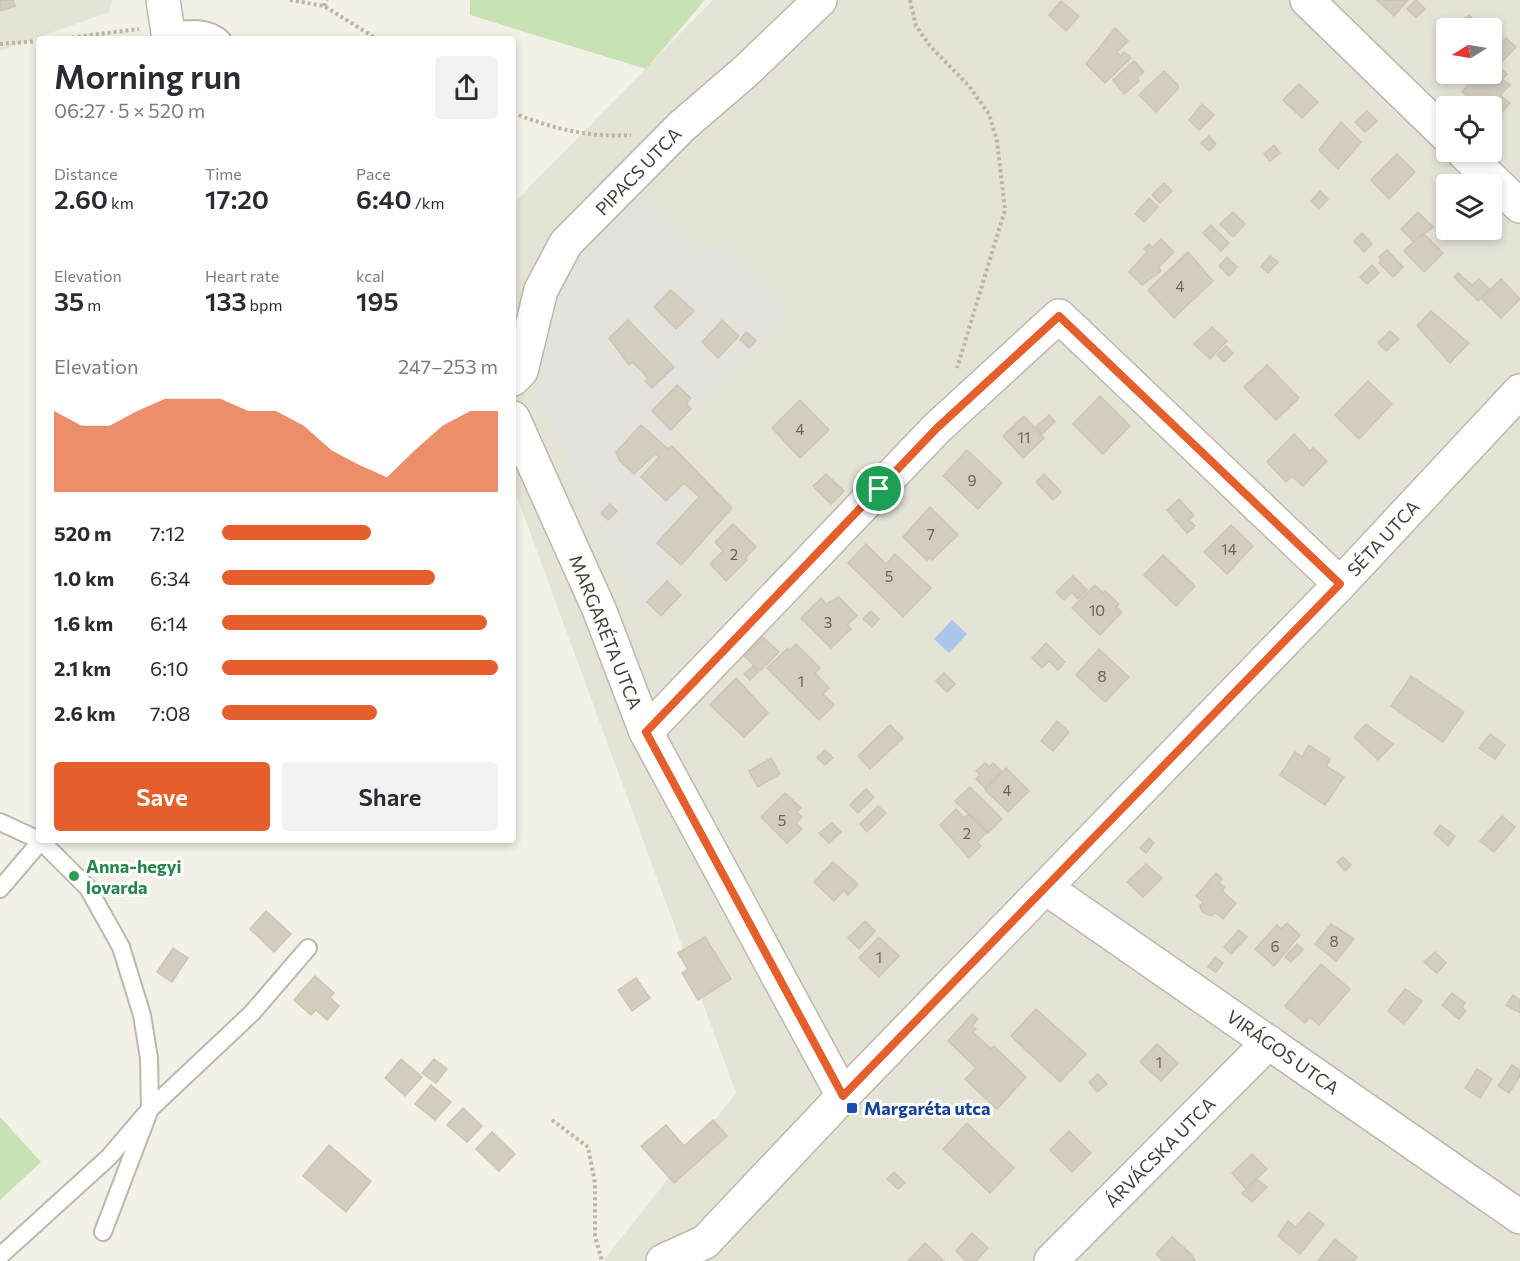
<!DOCTYPE html>
<html lang="en">
<head>
<meta charset="utf-8">
<style>
	:root { --surface:#fff; --page:#f2f2f3; --text:#2b2b33; --muted:#7c7c81; --accent:#e45f2c }
	body { margin:0; font-family:Commissioner,sans-serif; background:var(--page); color:var(--text); height:100vh; display:flex; flex-direction:column; font-size:22px; white-space:nowrap }
	* { box-sizing:border-box; margin:0 }
	p { font-size:20px; color:var(--muted) }
	.icon { flex:none; width:33px; height:33px; fill:none; stroke:currentColor; stroke-width:2; stroke-linecap:round; stroke-linejoin:round }
	.map { position:relative; flex:1; overflow:hidden }
	.panel { position:absolute; left:36px; top:36px; width:480px; height:807px; display:flex; flex-direction:column; background:var(--surface); border-radius:6px; box-shadow:0 3px 9px #0003 }
	.panel>* { flex:none }
	.needle { width:39px; rotate:259deg }
	.tools { position:absolute; left:1436px; top:18px; display:grid; gap:12px }
	.tools a { display:grid; place-items:center; width:66px; height:66px; border-radius:6px; background:var(--surface); box-shadow:0 3px 9px #0003; font-size:30px }
	.pin { position:absolute; display:grid; place-items:center; width:51px; height:51px; color:#fff; margin:-26px; border:3px solid #fff; border-radius:50%; box-shadow:0 2px 6px #0007 }
	.round { display:grid; place-items:center; flex:none; width:63px; height:63px; border-radius:6px; background:var(--page) }
	.summary { display:flex; align-items:center; justify-content:space-between; height:102px; padding:0 18px }
	h1 { font-size:33px; font-weight:600; line-height:45px }
	.figures { display:grid; grid-template-columns:repeat(3,1fr); gap:9px; height:102px; padding:6px 18px }
	.figures div { display:grid; align-content:center }
	.figures b { font-size:26px; font-weight:600 }
	.figures small { font-size:16px; font-weight:400 }
	.figures p { font-size:16px }
	.chart { height:168px; padding:12px 18px }
	.chart p { display:flex; justify-content:space-between }
	.chart svg { width:100%; height:108px; margin-top:6px; fill:var(--accent); opacity:.7 }
	.button { display:flex; gap:12px; margin-top:auto; padding:12px 18px }
	.button a { flex:1; height:69px; border-radius:6px; background:var(--accent); color:#fff; font-size:24px; font-weight:600; line-height:69px; text-align:center }
	.button a+a { background:var(--page); color:var(--text) }
	ul { padding:0 18px; list-style:none; font-size:20px }
	li { display:grid; grid-template-columns:96px 72px 1fr; align-items:center; height:45px }
	li i { height:15px; border-radius:8px; background:var(--accent) }
	.map>svg:first-child { display:block }
</style>
</head>
<body>
<div class="map">
<svg width="1520" height="1261" viewBox="0 0 1520 1261">
	<rect width="100%" height="100%" fill="#f2f0e7"/>
	<!-- residential -->
	<path fill="#e5e2d6" fill-rule="evenodd" d="M0,0h112l-3,12 -109,39z
		M713,0h807v1261h-917l133,-168 -223,-607v-282zM1446,28h45v46h-45zM1446,106h45v46h-45zM1446,184h45v46h-45z"/>
	<!-- industrial -->
	<path fill="#e4e2dc" d="M637,197l57,58 32,-12 60,69 -120,128 66,68 -91,99 -105,-215 14,-94z"/>
	<!-- green -->
	<path fill="#c8e2b4" d="M470,0h235l-59,69 -176,-54z
		M0,1117l41,45 -41,38z"/>
	<!-- water -->
	<path fill="#aac7e9" d="M952,620l15,14 -18,19 -15,-14z"/>
	<!-- building -->
	<path fill="#d2cdbe" stroke="#ccc5b2" stroke-width="1.5" d="M0,0h13l2,6 -15,5z
		M1377,0h31l-14,16z
		M1416,0l9,9 -9,8 -9,-8z
		M1061,1l18,15 -13,15 -17,-16z
		M1469,15l9,8 -5,5h-22z
		M1115,28l13,13 -11,11 4,4 3,-4 7,6 -26,25 -19,-19z
		M1506,38l10,9 -18,19 9,8 -5,5 8,6 -10,10 10,8 -16,18 -3,-3v-12h-12l-17,-14 17,-18h12v-22z
		M1134,61l10,11 -7,6 2,3 -15,13 -11,-14z
		M1164,71l14,14v4l-22,23 -17,-17z
		M1299,84l19,18 -16,16 -19,-18z
		M1202,104l12,11 -15,15 -10,-10z
		M1367,111l10,10 -12,11 -10,-10z
		M1341,122l20,20 -23,27 -19,-19z
		M1209,136l7,8 -7,7 -8,-8z
		M1274,145l6,8 -10,8 -6,-7z
		M1397,154l18,18 -26,27 -18,-19z
		M1164,183l8,8 -12,12 -8,-8z
		M1320,191l8,8 -9,10 -8,-8z
		M1149,198l9,9 -14,15 -9,-8z
		M1233,212l12,12 -12,13 -13,-13z
		M1418,212l15,15 -19,15 -13,-13z
		M1211,225l18,18 -8,8 -18,-18z
		M1362,233l10,11 -8,8 -10,-11z
		M1423,233l20,20 -19,19 -20,-21z
		M1161,239l13,13 -16,16 3,3 -19,14 -13,-13 18,-20 -3,-3 5,-5 3,4z
		M1387,250l16,17 -10,10 -14,-14 2,-3 -2,-3z
		M1188,252l25,29 -39,37 -26,-28z
		M1270,256l8,6 -10,11 -7,-6z
		M1227,257l10,10 -8,9 -10,-10z
		M1372,265l7,8 -12,11 -7,-7z
		M1458,273l14,12 7,-6 10,10 -11,12 -24,-24z
		M1501,279l19,20 -19,19 -20,-20z
		M671,290l23,21 -18,18 -22,-22z
		M1431,311l38,32 -19,20 -33,-37z
		M628,320l46,47 -22,21 -7,-7 3,-2 -7,-9 -9,-8 -3,3 -20,-27z
		M722,320l17,16 -21,22 -16,-16z
		M1212,327l15,14 -17,18 -16,-15z
		M1390,331l9,8 -13,12 -8,-8z
		M746,332l10,8 -7,8 -9,-8z
		M1226,346l7,7 -9,9 -7,-7z
		M1267,365l32,33 -23,22 -32,-33z
		M1368,381l24,23 -33,35 -24,-24z
		M677,385l14,13 -5,6 5,5 -20,21 -19,-19z
		M1100,396l30,30 -27,28 -30,-30z
		M800,400l29,30 -29,28 -28,-30z
		M1049,415l6,7 -13,12 -6,-7z
		M1024,416l20,22 -21,20 -20,-22z
		M641,425l27,24 4,-3 60,62 -51,57 -24,-22 42,-46 -15,-14 -18,18 -25,-24 18,-20 -4,-3 -21,20 -14,-13 -4,-9z
		M1294,434l16,17 3,-3 14,13 -24,25 -11,-10 -6,6 -19,-20z
		M967,450l35,33 -24,26 -35,-33z
		M826,474l18,17 -13,13 -18,-18z
		M1044,474l17,18 -8,8 -17,-18z
		M1179,499l15,17 -5,4 6,6 -8,7 -20,-23z
		M610,504l7,7 -9,9 -7,-7z
		M930,507l28,28 -26,25 -2,-2 -3,2 -24,-23z
		M733,524l23,23 -11,11 2,2 -21,21 -16,-17 13,-13 -8,-9z
		M1231,525l22,21 -26,28 -23,-22z
		M866,544l20,20 9,-10 36,34 -28,29 -55,-54z
		M1163,555l32,31 -19,20 -32,-31z
		M1073,576l14,14 -9,9 -6,-7 -8,8 -8,-8z
		M667,581l14,14 -20,21 -14,-14z
		M1095,585l8,8 2,-2 14,13 -3,3 6,5 -22,23 -28,-27z
		M839,597l18,19 -10,9 4,4 -20,19 -30,-30 20,-20 5,6z
		M871,611l8,8 -7,8 -9,-8z
		M763,637l16,15 -19,19 -16,-15z
		M1046,643l19,19 -7,8 -9,-9 -7,7 -10,-10z
		M796,644l24,24 -5,5 14,15 -6,6 11,11 -15,15 -52,-52 21,-20 2,2z
		M1099,649l30,28 -24,25 -29,-27z
		M753,666l5,6 -8,8 -6,-6z
		M944,673l11,11 -8,8 -11,-11z
		M1411,676l53,36 -21,30 -52,-36z
		M736,678l32,35 -24,24 -34,-32z
		M1057,721l12,11 -16,19 -12,-10z
		M1366,724l27,20 -15,16 -24,-23z
		M890,725l13,13 -33,31 -12,-13z
		M1490,734l15,11 -10,14 -16,-11z
		M1309,745l21,14 -4,7 18,11 -19,28 -45,-30 15,-23 7,5z
		M825,750l8,8 -8,7 -8,-7z
		M771,758l9,16 -22,13 -9,-16z
		M985,763l4,4 4,-4 8,8 -16,17 -9,-9 4,-4 -4,-4z
		M1006,768l23,23 -21,21 -23,-22z
		M970,787l32,32 -14,14 -33,-32z
		M866,789l8,8 -16,16 -8,-8z
		M785,793l16,15 -4,4 5,5 -6,6 6,6 -15,14 -26,-26z
		M878,806l8,7 -19,19 -7,-8z
		M956,809l8,9 5,-4 18,18 -10,10 4,4 -12,12 -29,-33z
		M1502,816l13,11 -21,25 -14,-11z
		M832,823l9,9 -12,11 -10,-10z
		M1440,825l15,11 -7,10 -14,-13z
		M1149,838l5,5 -8,10 -6,-5z
		M1343,857l8,8 -6,6 -8,-9z
		M833,862l25,22 -10,11 -4,-5 -10,11 -20,-19z
		M1146,864l16,14 -19,19 -16,-15z
		M1216,873l6,6 -3,4 6,4 -3,4 14,12 -13,16 -8,-7 -3,4 -10,-4 -2,-6 3,-4 -7,-6z
		M266,911l25,23 -17,18 -24,-23z
		M865,921l10,10 -16,18 -11,-11z
		M1287,923l13,12 -26,31 -19,-17 22,-24 4,4z
		M1331,924l23,15 -18,22 -21,-17z
		M1239,930l8,7 -16,17 -7,-7z
		M705,937l26,42 -33,21 -16,-27 6,-4 -10,-16z
		M879,937l20,19 -20,21 -20,-19z
		M1297,944l6,6 -12,12 -6,-5z
		M173,948l15,10 -16,24 -15,-10z
		M1435,952l11,11 -9,10 -13,-11z
		M1215,957l8,6 -7,9 -8,-5z
		M1321,964l29,25 -31,36 -9,-8 -5,6 -20,-17z
		M315,976l19,17 -4,4 9,9 -12,14 -11,-10 -5,5 -17,-15z
		M636,978l14,20 -18,13 -14,-21z
		M1405,989l17,12 -18,23 -16,-13z
		M1452,993l13,10 -3,4 4,4 -7,8 -17,-14z
		M1513,995l7,5v13l-14,-8z
		M1036,1009l50,45 -26,28 -49,-46z
		M972,1014l6,5 -6,7 4,3 -3,3 18,17 3,-3 32,31 -29,32 -32,-30 11,-11 -28,-27z
		M1157,1044l21,19 -17,18 -21,-19z
		M401,1059l21,18 -17,19 -20,-18z
		M434,1059l13,10 -11,14 -14,-10z
		M1512,1065l8,5v6l-11,17 -11,-7z
		M1477,1069l15,10 -12,19 -15,-10z
		M1098,1074l9,10 -10,8 -8,-10z
		M431,1085l20,17 -16,18 -20,-16z
		M463,1108l19,18 -15,16 -20,-17z
		M713,1120l14,16 -53,47 -33,-37 25,-21 18,21z
		M967,1123l47,45 -24,25 -47,-44z
		M1069,1131l22,22 -19,19 -22,-22z
		M492,1132l23,22 -16,17 -23,-22z
		M329,1145l42,36 -25,31 -43,-36z
		M1252,1154l15,15 -21,20 -14,-16z
		M894,1172l11,11 -7,6 -11,-10z
		M1257,1179l10,8 -15,15 -10,-9z
		M1309,1212l15,12 -24,30 -22,-18 10,-15 8,6z
		M972,1233l16,15 -12,13h-10l-10,-10z
		M1172,1237l19,17 4,7h-32l-7,-7z
		M1335,1239l22,18 -3,4h-36z
		M925,1243l19,18h-36z"/>
	<g fill="none" stroke-linecap="round" stroke-linejoin="round">
		<!-- service casing -->
		<g stroke="#bcb8ab" stroke-width="20">
			<path id="service" d="M168,31c18,-2 39,-6 54,8
				M0,822l39,18
				M0,889l41,-48 47,47 33,59 21,68 7,43 1,51 -41,48 -109,99
				M103,1232l47,-123 102,-96 56,-65"/>
		</g>
		<!-- minor casing -->
		<g stroke="#bcb8ab" stroke-width="36">
			<path id="minor" d="M163,0l6,39
				M1307,0l139,135
				M1463,152l57,54
				M513,379l8,-8 20,-81 25,-47 116,-117 64,-55 74,-71
				M513,418l86,191 47,123 197,364 497,-512 180,-193
				M646,732l291,-304 122,-112 281,268
				M1046,888l474,329
				M1051,1261l218,-219"/>
		</g>
		<!-- tertiary casing -->
		<g stroke="#bcb8ab" stroke-width="36">
			<path id="tertiary" d="M663,1261l42,-19 138,-146"/>
		</g>
		<!-- path -->
		<path stroke="#bdb69e" stroke-width="4" stroke-dasharray="3 3" stroke-linecap="butt" d="M290,0l34,6 53,33
			M910,0l6,26 14,20 39,40 20,28 8,27 8,69 -48,158
			M324,6l3,-6
			M60,39l79,-10
			M0,44l39,-3
			M513,113c39,15 75,25 118,22
			M552,1120l36,27 7,36v53l7,25"/>
		<!-- service -->
		<use href="#service" stroke="#fff" stroke-width="16"/>
		<!-- minor -->
		<use href="#minor" stroke="#fff" stroke-width="33"/>
		<!-- tertiary -->
		<use href="#tertiary" stroke="#fff" stroke-width="33"/>
	</g>
	<g fill="none" stroke-linecap="round" stroke-linejoin="round">
		<!-- route casing -->
		<g stroke="#fff" stroke-width="12">
			<path id="route" d="M1059,316l281,268 -497,512 -197,-364 291,-304z"/>
		</g>
		<!-- route -->
		<use href="#route" stroke="#e45f2c" stroke-width="8"/>
	</g>
	<!-- markers -->
	<circle fill="#2e9e5b" stroke="#fff" stroke-width="2" cx="74" cy="876" r="6"/>
	<rect fill="#1a4fb4" stroke="#fff" stroke-width="2" x="846" y="1102" width="12" height="12" rx="3"/>
	<g text-anchor="middle" dominant-baseline="central" stroke-width="6" stroke-linejoin="round" paint-order="stroke">
		<!-- number labels -->
		<g font-size="15" fill="#686459">
			<text x="1180" y="286">4</text>
			<text x="800" y="429">4</text>
			<text x="1024" y="437">11</text>
			<text x="972" y="480">9</text>
			<text x="931" y="534">7</text>
			<text x="1229" y="549">14</text>
			<text x="734" y="554">2</text>
			<text x="889" y="576">5</text>
			<text x="1097" y="610">10</text>
			<text x="828" y="622">3</text>
			<text x="1102" y="676">8</text>
			<text x="801" y="681">1</text>
			<text x="1007" y="790">4</text>
			<text x="782" y="820">5</text>
			<text x="967" y="833">2</text>
			<text x="1334" y="941">8</text>
			<text x="1275" y="946">6</text>
			<text x="879" y="957">1</text>
			<text x="1159" y="1062">1</text>
		</g>
		<!-- street labels -->
		<g font-size="18" fill="#444137" stroke="#fff">
			<text transform="translate(638 171) rotate(-46)">PIPACS UTCA</text>
			<text transform="translate(1383 538) rotate(-47)">SÉTA UTCA</text>
			<text transform="translate(606 632) rotate(68)">MARGARÉTA UTCA</text>
			<text transform="translate(1283 1052) rotate(35)">VIRÁGOS UTCA</text>
			<text transform="translate(1160 1152) rotate(-45)">ÁRVÁCSKA UTCA</text>
		</g>
		<!-- leisure labels -->
		<g font-size="18" font-weight="bold" fill="#27864d" stroke="#fff" text-anchor="start">
			<text x="86" y="866">Anna-hegyi<tspan x="86" dy="21">lovarda</tspan></text>
		</g>
		<!-- transit labels -->
		<g font-size="18" font-weight="bold" fill="#164399" stroke="#fff" text-anchor="start">
			<text x="864" y="1108">Margaréta utca</text>
		</g>
	</g>
</svg>
<div class="tools">
<a><svg class="needle" viewBox="-14 -14 28 28"><path d="M0-13l5 13h-10z" fill="#e53935"/><path d="M0 13l5-13h-10z" fill="#7c7c81"/></svg></a>
<a><svg class="icon" aria-label="locate" viewBox="0 0 24 24"><circle cx="12" cy="12" r="6"/><path d="M12 2v4M12 18v4M2 12h4M18 12h4"/></svg></a>
<a><svg class="icon" aria-label="layers" viewBox="0 0 24 24"><path d="M12 4l9 5-9 5-9-5zM3 14l9 5 9-5"/></svg></a>
</div>
<div class="pin" style="left:879px;top:489px;background:#1e9e55"><svg class="icon" aria-label="arrive" viewBox="0 0 24 24"><path d="M6 21V4h12l-3 4 3 4H6"/></svg></div>
<section class="panel">
<div class="summary"><div><h1>Morning run</h1><p>06:27 · 5 × 520 m</p></div><a class="round"><svg class="icon" aria-label="share" viewBox="0 0 24 24"><path d="M12 15V3M7 8l5-5 5 5M5 13v7h14v-7"/></svg></a></div>
<div class="figures">
<div><p>Distance</p><b>2.60<small> km</small></b></div>
<div><p>Time</p><b>17:20</b></div>
<div><p>Pace</p><b>6:40<small> /km</small></b></div>
</div>
<div class="figures">
<div><p>Elevation</p><b>35<small> m</small></b></div>
<div><p>Heart rate</p><b>133<small> bpm</small></b></div>
<div><p>kcal</p><b>195</b></div>
</div>
<div class="chart"><p><span>Elevation</span>247–253 m</p>
<svg viewBox="0 0 160 44" preserveAspectRatio="none"><path d="M0 44V11L10 17L20 17L30 11L40 6L50 6L60 6L70 11L80 11L90 17L100 27L110 33L120 38L130 27L140 17L150 11L160 11V44z"/></svg>
</div>
<ul>
<li><b>520 m</b>7:12<i style="width:54%"></i></li>
<li><b>1.0 km</b>6:34<i style="width:77%"></i></li>
<li><b>1.6 km</b>6:14<i style="width:96%"></i></li>
<li><b>2.1 km</b>6:10<i style="width:100%"></i></li>
<li><b>2.6 km</b>7:08<i style="width:56%"></i></li>
</ul>
<div class="button"><a>Save</a><a>Share</a></div>
</section>
</div>
</body>
</html>
